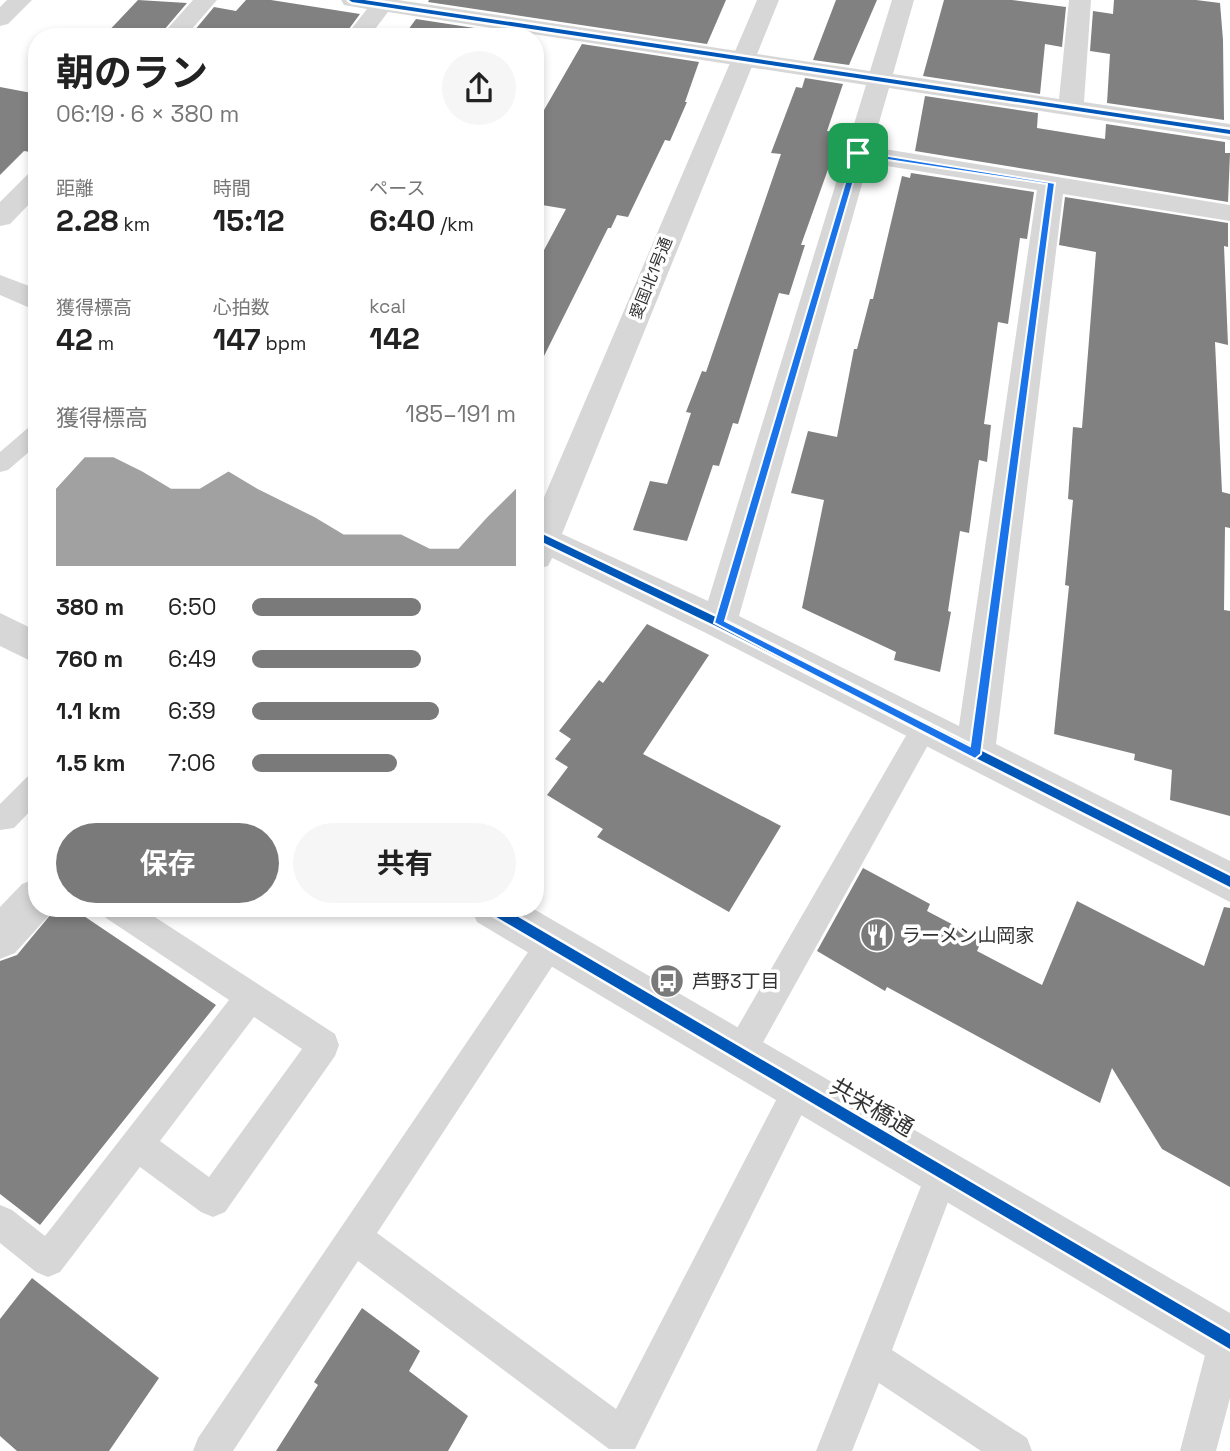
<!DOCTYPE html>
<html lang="ja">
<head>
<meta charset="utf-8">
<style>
	:root { --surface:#fff; --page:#f6f6f6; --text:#222; --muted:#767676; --accent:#7a7a7a }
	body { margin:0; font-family:"Space Grotesk","Noto Sans JP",sans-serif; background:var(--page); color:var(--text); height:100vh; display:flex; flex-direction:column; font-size:26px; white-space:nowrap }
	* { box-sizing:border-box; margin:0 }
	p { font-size:23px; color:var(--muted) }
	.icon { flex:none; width:38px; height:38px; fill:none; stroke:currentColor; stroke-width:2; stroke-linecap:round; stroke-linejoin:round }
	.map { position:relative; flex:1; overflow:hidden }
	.side { position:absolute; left:28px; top:28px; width:516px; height:889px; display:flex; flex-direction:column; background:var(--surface); border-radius:28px; box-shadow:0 4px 10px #0003 }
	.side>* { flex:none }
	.pin { position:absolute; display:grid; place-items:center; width:60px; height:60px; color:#fff; margin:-30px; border-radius:14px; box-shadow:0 4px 10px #0006 }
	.round { display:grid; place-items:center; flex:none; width:74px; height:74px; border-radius:37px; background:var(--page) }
	.summary { display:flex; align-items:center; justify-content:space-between; height:119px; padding:0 28px }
	h1 { font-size:38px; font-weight:700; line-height:52px }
	.metrics { display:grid; grid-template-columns:repeat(3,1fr); gap:10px; height:119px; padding:7px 28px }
	.metrics div { display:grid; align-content:center }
	.metrics b { font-size:30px; font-weight:700 }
	.metrics small { font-size:19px; font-weight:400 }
	.metrics p { font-size:19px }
	.chart { height:196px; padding:14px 28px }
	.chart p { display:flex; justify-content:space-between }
	.chart svg { width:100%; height:126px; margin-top:7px; fill:var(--accent); opacity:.7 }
	.button { display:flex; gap:14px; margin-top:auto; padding:14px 28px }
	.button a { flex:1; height:80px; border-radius:42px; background:var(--accent); color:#fff; font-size:28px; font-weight:700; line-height:80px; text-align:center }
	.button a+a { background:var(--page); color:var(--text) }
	ul { padding:0 28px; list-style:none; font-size:23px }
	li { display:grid; grid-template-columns:112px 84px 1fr; align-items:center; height:52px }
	li i { height:18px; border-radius:9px; background:var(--accent) }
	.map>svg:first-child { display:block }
</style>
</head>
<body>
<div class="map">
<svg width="1230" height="1451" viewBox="0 0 1230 1451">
	<rect width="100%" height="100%" fill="#fff"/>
	<!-- building -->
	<path fill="#818181" d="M138,0l49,3 -29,34h-55z
		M246,0h25l89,14 -17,23h-154l25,-30 22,4z
		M429,0h297l-19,44 -279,-42z
		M836,0h41l-28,65 -36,-5z
		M944,0h68l54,7 -4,40 -17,-3 -5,50 -117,-18z
		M1114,0h82l24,3 3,37 1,80 -117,-17 3,-49 -20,-3 3,-40 20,3z
		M416,19l117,18h-130z
		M582,44l117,18 -14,40h2l-17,39 -5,-1 -37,77 -11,-2 -6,13h-3l-72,144v-107l30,-56 -30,-5v-96l8,2z
		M805,78l38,6 -16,47 14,2 -40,112h4l-16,50 -10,-2 -41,131 -5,-1 -14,43 -6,-1 -26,76 -54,-11 17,-49 17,3 24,-71 -5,-1 16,-41 4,1 75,-218 -10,-1 25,-66 6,1z
		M0,87l37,7v59l-13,-2 -24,24z
		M925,96l113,17 -1,15 68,11 1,-15 119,18v11h5l-2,49 -313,-51z
		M911,173l123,19 -7,47 -7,-1 -12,86 -10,-2 -14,102 7,1 -4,37 -8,-2 -10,73 -9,-2 -12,80 3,1 -11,60 -46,-12 2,-8 -94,-44 22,-108 -33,-7 17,-62 29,6 17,-88h3l13,-50h3l29,-123 8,2z
		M1065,197l163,26v24l-4,-1 4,99 -13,-3 7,150 8,2v34l-5,-1 -1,83 6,1v205l-60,-16 2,-30 -38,-10 1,-6 -81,-20 15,-148 -4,-1 8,-85 -5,-1 5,-72 9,1 14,-176 -37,-7z
		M647,624l62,31 -66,99 138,72 -52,86 -132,-75 6,-8 -56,-34 21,-28 -13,-8 16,-20 -12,-8 40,-51 4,3z
		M863,868l67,36 -3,7 55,29 -5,11 65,34 35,-84 127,65 20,-59 6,1v279l-68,-38 -50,-81 -12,35 -213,-116 -2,4 -68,-40z
		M56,908h16l144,97 -176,220 -40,-31v-233l17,-6z
		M32,1278l127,100 -50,73h-92l-17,-15v-117z
		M362,1308l58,43 -11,20 59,45 -20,35h-172l42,-66 -4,-3z"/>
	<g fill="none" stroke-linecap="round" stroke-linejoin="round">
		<!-- service -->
		<path fill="#d7d7d7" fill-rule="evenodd" d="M37,425v20l-29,25 -8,2v-20l29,-25z
			M924,717l9,3 4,8 -4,8 -182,328 -11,5 -11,-5 -5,-11 5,-11 186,-322z
			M37,773v31l-23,24 -14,2v-26l27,-27z
			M102,908h39l194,126 4,11 -4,11 -110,156 -12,5 -12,-5 -61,-45 -80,105 -12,5 -12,-5 -36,-29v-38l12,5 33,26 184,-236 -123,-82zM254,1017l48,32 -93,128 -49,-36z
			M551,929l10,4 5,10 -5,10 -184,280 239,176 172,-332 11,-5 11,5 5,11 -180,361h-26l-251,-188 -125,190h-40l5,-13 343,-505z
			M943,1157l12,4 4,12 -67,177 135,88 5,13h-51l-102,-68 -27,68h-36l115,-290z
			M1227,1322l3,2v74l-14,53h-36l29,-111 6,-12z"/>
		<!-- minor -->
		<path fill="#d7d7d7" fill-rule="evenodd" d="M7,0h25l-24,24 -8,2v-19z
			M193,0h24l-32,37h-25z
			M341,0h57l472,71 22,-71h22l-21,74 166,25 10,-99h22l-7,102 146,22v16l-341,-52 -17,59 358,58v16l-167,-27 -67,550 234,117v41l-524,-269 -170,-83v-28l172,79 158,-516 -478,-73 -19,25h-24l22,-28 -23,-4zM868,163l169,27 -78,536 -220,-110z
			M37,172v24l-27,28 -10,2v-24l28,-28z
			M0,275l37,14v22l-37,-16z
			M37,878v30h17l-2,4 -37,41 -15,6v-52l22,-23z"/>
		<!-- tertiary -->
		<path fill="#d7d7d7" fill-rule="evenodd" d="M757,0h22l-226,556 -5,10 -12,3v-53z
			M0,613l37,18v33l-37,-18z
			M471,908h61l698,405v55l-18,-8 -735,-438z"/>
		<!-- cycleway casing -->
		<g stroke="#fff" stroke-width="5">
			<path id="cycleway" d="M349,0h15l866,130v4l-878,-132z
				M536,531l186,89 508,256v11l-514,-261 -180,-87z
				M486,908h17l727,426v15l-742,-437z"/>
		</g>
		<!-- cycleway -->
		<use href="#cycleway" fill="#0057b8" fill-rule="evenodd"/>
	</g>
	<!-- route -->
	<path fill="#1a73e8" stroke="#fff" stroke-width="2" fill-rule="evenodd" d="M858,151l197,32 -74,571 -6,5 -261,-136 140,-470zM861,156l186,28 -77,562 -245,-125z"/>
	<!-- icons -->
	<defs>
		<g id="restaurant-disc" transform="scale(1.75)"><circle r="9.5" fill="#7a7a7a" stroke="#fff"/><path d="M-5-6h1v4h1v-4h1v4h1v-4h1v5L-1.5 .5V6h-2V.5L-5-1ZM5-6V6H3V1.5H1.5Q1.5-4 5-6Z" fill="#fff"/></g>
		<g id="bus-disc" transform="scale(1.75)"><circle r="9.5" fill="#7a7a7a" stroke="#fff"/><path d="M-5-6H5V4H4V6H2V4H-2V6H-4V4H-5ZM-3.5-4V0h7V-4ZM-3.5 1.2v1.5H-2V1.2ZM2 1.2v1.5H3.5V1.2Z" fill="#fff"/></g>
	</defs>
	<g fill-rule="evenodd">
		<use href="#restaurant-disc" x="877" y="935"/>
		<use href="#bus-disc" x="667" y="981"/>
	</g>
	<g text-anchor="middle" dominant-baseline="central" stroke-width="7" stroke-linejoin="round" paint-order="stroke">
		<!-- far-street labels -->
		<g font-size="16" fill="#333" stroke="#fff">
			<text transform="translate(651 278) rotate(-68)">愛国北1号通</text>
		</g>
		<!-- poi labels -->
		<g font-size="19" fill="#333" stroke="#fff" text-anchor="start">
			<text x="902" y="935">ラーメン山岡家</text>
			<text x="692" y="981">芦野3丁目</text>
		</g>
		<!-- near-street labels -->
		<g font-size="23" fill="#333" stroke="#fff">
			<text transform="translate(872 1107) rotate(30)">共栄橋通</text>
		</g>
	</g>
</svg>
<div class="pin" style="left:858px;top:153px;background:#1e9e55"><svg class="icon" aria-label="arrive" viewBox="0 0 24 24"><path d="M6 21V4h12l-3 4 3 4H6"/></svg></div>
<section class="side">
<div class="summary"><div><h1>朝のラン</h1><p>06:19 · 6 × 380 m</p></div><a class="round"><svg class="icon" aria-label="share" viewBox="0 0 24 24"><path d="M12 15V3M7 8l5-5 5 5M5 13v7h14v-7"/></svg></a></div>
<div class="metrics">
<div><p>距離</p><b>2.28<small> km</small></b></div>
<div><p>時間</p><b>15:12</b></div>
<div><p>ペース</p><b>6:40<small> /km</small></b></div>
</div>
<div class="metrics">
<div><p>獲得標高</p><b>42<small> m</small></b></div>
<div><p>心拍数</p><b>147<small> bpm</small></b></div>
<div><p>kcal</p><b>142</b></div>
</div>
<div class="chart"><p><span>獲得標高</span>185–191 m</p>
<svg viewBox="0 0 160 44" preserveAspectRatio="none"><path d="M0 44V17L10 6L20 6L30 11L40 17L50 17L60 11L70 17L80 22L90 27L100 33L110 33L120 33L130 38L140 38L150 27L160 17V44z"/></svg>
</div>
<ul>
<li><b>380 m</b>6:50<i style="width:64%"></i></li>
<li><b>760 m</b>6:49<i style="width:64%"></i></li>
<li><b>1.1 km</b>6:39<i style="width:71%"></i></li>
<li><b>1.5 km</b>7:06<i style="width:55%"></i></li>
</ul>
<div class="button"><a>保存</a><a>共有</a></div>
</section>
</div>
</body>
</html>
